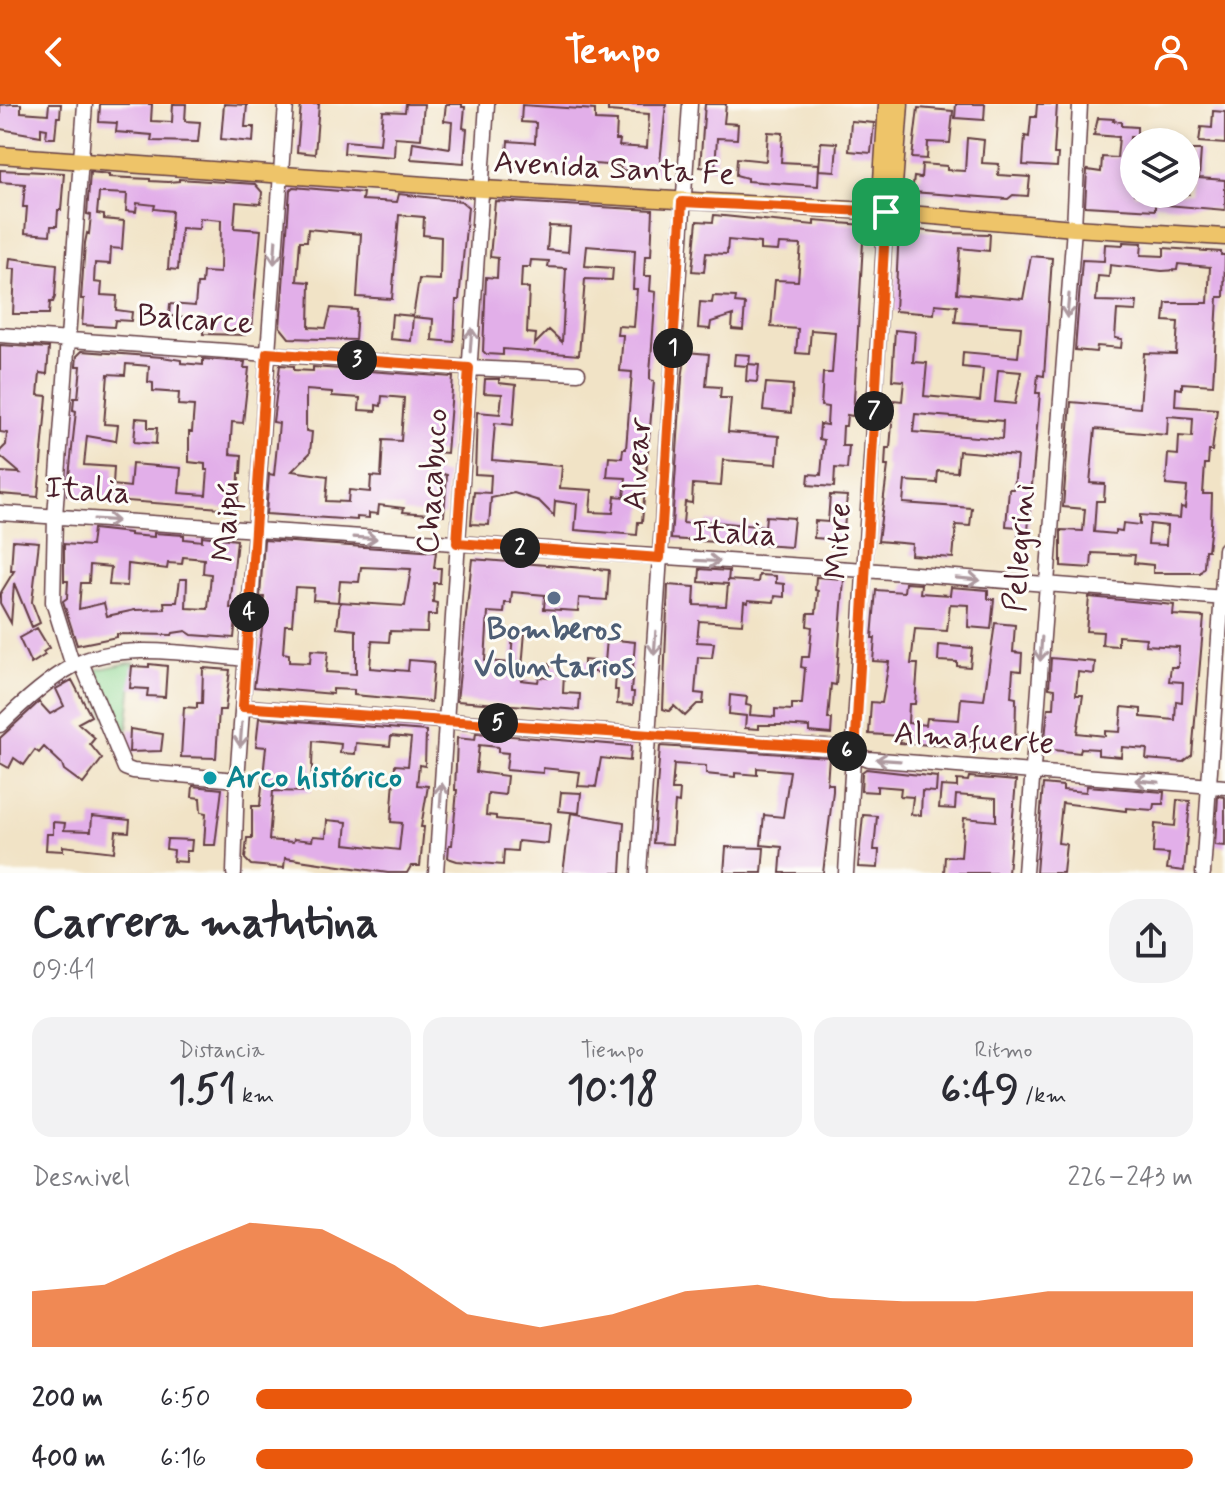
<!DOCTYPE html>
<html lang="es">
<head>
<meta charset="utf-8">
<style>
	:root { --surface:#fff; --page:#f2f2f3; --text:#2b2b33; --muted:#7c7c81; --accent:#ea580c }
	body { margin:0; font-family:Mynerve,sans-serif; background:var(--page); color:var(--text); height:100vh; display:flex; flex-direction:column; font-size:30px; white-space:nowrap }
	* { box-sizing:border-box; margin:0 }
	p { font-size:26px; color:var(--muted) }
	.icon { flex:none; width:44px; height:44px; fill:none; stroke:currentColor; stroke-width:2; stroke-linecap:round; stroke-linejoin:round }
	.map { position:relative; height:769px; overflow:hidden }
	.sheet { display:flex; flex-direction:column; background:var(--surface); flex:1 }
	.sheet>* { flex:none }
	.controls { position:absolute; left:1120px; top:24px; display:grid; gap:16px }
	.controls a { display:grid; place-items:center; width:80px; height:80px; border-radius:50%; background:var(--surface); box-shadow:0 4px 12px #0003; font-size:40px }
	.pin { position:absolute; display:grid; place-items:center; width:68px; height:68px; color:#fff; margin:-34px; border-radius:16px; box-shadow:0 4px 12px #0006 }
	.km { position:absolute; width:40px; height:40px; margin:-20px; border-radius:50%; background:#222; color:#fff; font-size:22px; line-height:40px; text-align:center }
	.round { display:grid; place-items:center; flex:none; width:84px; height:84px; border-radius:32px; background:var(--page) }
	.summary { display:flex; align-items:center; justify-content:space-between; height:136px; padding:0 32px }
	h1 { font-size:44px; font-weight:700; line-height:60px }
	.stats { display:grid; grid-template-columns:repeat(3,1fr); gap:12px; height:136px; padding:8px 32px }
	.stats div { display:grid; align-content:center; border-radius:20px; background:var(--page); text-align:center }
	.stats b { font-size:40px; font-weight:700 }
	.stats small { font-size:22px; font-weight:400 }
	.stats p { font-size:22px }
	.chart { height:224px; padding:16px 32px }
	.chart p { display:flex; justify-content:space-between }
	.chart svg { width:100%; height:144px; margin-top:8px; fill:var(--accent); opacity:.7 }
	ul { padding:0 32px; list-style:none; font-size:26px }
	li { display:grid; grid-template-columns:128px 96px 1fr; align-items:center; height:60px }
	li i { height:20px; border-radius:10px; background:var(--accent) }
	header { display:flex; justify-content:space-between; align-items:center; height:104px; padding:0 32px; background:var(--accent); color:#fff; font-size:36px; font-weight:700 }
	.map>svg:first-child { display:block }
</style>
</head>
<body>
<header><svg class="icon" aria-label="back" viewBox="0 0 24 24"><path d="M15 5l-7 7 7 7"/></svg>Tempo<svg class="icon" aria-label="person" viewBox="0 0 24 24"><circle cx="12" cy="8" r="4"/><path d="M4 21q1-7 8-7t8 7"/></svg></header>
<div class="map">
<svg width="1225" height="769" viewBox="0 0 1225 769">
	<rect width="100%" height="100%" fill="#fdfcf7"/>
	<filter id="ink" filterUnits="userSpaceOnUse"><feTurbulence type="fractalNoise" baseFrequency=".0125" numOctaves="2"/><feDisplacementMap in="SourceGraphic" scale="16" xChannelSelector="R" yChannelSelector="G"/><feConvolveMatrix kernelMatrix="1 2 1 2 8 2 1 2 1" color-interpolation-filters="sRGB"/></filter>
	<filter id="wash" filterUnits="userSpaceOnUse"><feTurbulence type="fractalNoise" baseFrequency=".006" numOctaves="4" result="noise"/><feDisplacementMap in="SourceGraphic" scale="32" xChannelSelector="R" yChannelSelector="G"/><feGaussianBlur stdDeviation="1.8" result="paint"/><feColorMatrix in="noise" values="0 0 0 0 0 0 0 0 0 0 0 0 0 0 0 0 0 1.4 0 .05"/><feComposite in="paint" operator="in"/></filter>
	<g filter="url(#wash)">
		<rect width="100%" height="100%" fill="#f1e3c6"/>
		<!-- green -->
		<path fill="#8ed792" stroke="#6c7b5e" stroke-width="2" d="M134,558l-8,79 -6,7 -34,-76z"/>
		<g id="blocks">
			<!-- building -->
			<path fill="#e2afe9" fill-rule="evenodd" d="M11,0h10v8l27,2 1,-10h12l-1,13h-3l-2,21h-9l1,-9 -6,-1v8l-41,-7v-24z
				M100,0h52l-1,17 21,1 1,-18h13l-1,17 15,1 -2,20 -47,-1 1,-6 -36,-3 1,-9 -18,-1z
				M224,0l23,1 -2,22h9l-1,15 -32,-3z
				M301,0h18l-4,50 -18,-2z
				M406,0h18l-3,35 -26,-2 -1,20 -50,-4 1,-12 35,3 3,-33 22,1z
				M446,0h16v3h3l-2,21 4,1 -3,34 -53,-4 2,-17 37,6 2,-26 -8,-1z
				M608,0h58l-7,69 -39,-3 1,-4 -27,-2 -1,8 -87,-6 2,-25 27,2 1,-20 -15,-1 1,-17 73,5v10l22,1 -1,19h4l-1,6 28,2 2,-34 -41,-3z
				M705,0h21l-2,19 14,1 -1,15 -20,-1 -2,31 -15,-2z
				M956,0h29l-1,16 -29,-2z
				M1037,0h20l-3,50h4l-1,13 -34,-2 2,-29 4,1 2,-20h5z
				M918,4l35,3 -3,32 -22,-1 -1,17 -15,-1z
				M1213,7l12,1v32l-26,-2 2,-15 11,1z
				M1098,14l16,1 -1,2 9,1v4l15,1v10h-7l-2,22 6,1v34h55l2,-22 -5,-3v-12l4,1 1,-8h10l-2,28 26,2v30l-70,-6v6l-70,-4 2,-36 14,2 1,-15 15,1 2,-21 -25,-2z
				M851,17l23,2 -3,30 -22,-2z
				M768,28l15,1 -2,29 38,2 -1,22 -71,-5v-3l-11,-3 1,-17 29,3z
				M967,34l17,2 -2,23 17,1 -1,11 32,2 -2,19 -15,-1 -5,4 -96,-7 2,-15 7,1 1,-14 25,2v4l18,1z
				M821,38l16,1 -2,28 -16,-1z
				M0,66l64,3 -3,37h-3l-1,16h-6l-1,9 -25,-2 2,-26h-4l2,-23 -25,-2z
				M90,68l19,2v3l41,2v2l18,1 11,-1v-2l76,5 7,8 -1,12 -25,-2 -2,26 27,2 -9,99 -7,6 -42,-1 1,-16 -35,-2 1,-12 25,2 2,-22h5l1,-12 17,1 1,-53 -21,-2 -1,11 -18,-1 -3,42 -10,-1 4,-58 -18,-2 1,-4 -18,-2 -1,9 -10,-1 1,-17 -20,-1h-8l-2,21 7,1v4l20,2 -2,28 -11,-1 -1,16 -15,-1 -1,19 8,1 -1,12 16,1 -1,14 16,2 -1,9 -16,-1 -1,7 -32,-2 2,-26h-3l4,-56 2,-10 2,1 2,-19 -4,-1z
				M293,83l70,6 -1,7 35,2 2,-8 62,7 7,6 -9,93h-3l-2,42 -22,-2 1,-21 -20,-2 6,-38 21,1 1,-43 -18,-2 1,-18 -25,-2 -7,84 -35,-2 4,-63 -53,-5 -1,12h-7l-3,40 13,1 -1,45 17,1 5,-20 26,2 -2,30 -66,-2 -9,-11 10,-137z
				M495,97l158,9 -2,46h-6l-1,20h7l-1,15 6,1 -6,81v7l4,1 -12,141h-4l-1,13 -62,-5 2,-26 -22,-3 -1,15 -15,-15 -25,-8 -23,5 -2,27 -18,-1 3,-32 16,1 1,-18 -16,-1 2,-62 23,2 2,-20 -18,-1 1,-14h14v4l17,2 -3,40 -18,-2 -3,37 70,6 -2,22 32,2 -2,22 23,1 2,-17 9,1 2,-19 -19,-1 2,-20 13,1 1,-9h3l6,-77 -12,-1 3,-36h-6l1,-9 16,1 3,-38h-4l2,-39 -48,-4 -2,20 28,2 -1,12 -27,-1 -6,76 -76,-6v6l-17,-1 -3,-3 3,-74 11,1 1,-20 -8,-1zM549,122l21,1 -2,25 -21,-2zM531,156l18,1 -1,6 18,1 -4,74 -13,-12 -14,14 1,-10 -9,-1 2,-45 -8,-1 1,-20h8z
				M714,111l100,10v-4l50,4 -11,191 -6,-1 -1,11h-3l-1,20h7l-2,23 -12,-1 -1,19 -26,-2 1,-11 12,1 3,-35 -5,-1 1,-15 7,1 1,-18 -7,-1 2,-33h9l3,-41 -24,-2 -2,24 -13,-1 2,-24 -27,-2 4,-47 23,1 3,-36 -22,-1 -1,7 -18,-1v-7l-32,-3 -1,14 -21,-1 -2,19 -12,-1 5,-50 16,1z
				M899,124l47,5 44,1 -1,17 -29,-3 -3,45 66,6 8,-43 21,2 -8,118 -6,-1 -2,18h4l-12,138h3l-1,14 -12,-1 1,-17 -13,-1 3,-37h5l3,-33 -58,-5 -2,21 -19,-1 -1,12 -32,-2 -2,22 69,5 -2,18 -14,-1 -3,33 -42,-3 1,-11 -34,-3 10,-75h-3l1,-18h4l4,-48 8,1 2,-20 -12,-1 3,-50 20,2 -2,30 14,1 -3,33 56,5 3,-32 -21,-2 1,-15 55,5 3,-30 -66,-5 2,-16 -22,-2 -1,10 -39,-3zM998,266l23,2 -6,32 -20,-2zM915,310l88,7 -1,18 -89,-7z
				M1123,138l19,1 -1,12 23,1v-8l57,4v3h4l-1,42h-6l-5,88 -31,-2v6l-6,-1 -1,18 42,3 -5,42h-3l-1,13h-3l-2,30h9l-1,31 -3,25h-3l-1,17 -4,6h-47v-8l-19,-2 1,-8 -43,-2 -1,15 -30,-2v-36l22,1 2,-22 -22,-2 8,-105 69,6 4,-55 32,1 2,-32 -14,-1 2,-18h42l2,-36 -32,-3 -1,6 -15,1 -52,-6 -1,12 -11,-1 -2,25 41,1 -1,9 -19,-1 -2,28 7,1 -1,9 -24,-2 -1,6 -21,-2 7,-90 22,1 1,-17 18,1zM1168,312l25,2 -1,19 -13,-1 -1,19 -10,-1 -2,31 21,2 -2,21 -4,-1 -1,11 -40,-3v10l-17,-2 -1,8 -7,-1v4l-21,-2 2,-31h8l1,-17 -15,-1 5,-54 72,6zM1150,420l17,2 -1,19 -18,-1z
				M10,154l47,6 -2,33 -2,5h-3l-1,12h-36l2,-45h-6z
				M713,192l23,1 -1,6 10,1 -2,26 -11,-1 1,-14 -22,7 -1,7 -12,-1 2,-26 12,1z
				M392,210l21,2 -2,25 -21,-2z
				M0,241l49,3 -2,26 -7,-1 -2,22 9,1 -9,101 -38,-3v-22l20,1 -20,-17v-5l6,-6 1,-12 -7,-1z
				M82,247l80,6 19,3v3l22,2v-6l42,3 -1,6h5l-6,55 -11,-1 -2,32 12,1 -1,18h-2l-1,32 -4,4 -120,-9v2l-47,-7 9,-84 -3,-1 1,-12h4l3,-32h-5l1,-10zM126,260l23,2 -1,16 5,1v8l26,2 -1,12 16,1 -2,26h-3v30l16,2v6h3l-2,25 -27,-2 2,-25 -49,-4 -2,23 -17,-2 1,-18 -30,-2 3,-29 29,5 2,-16 -14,-1 4,-50 17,1z
				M686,248l23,2 -3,32 15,1 -1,11h11l-3,34 51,4 -2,28 -54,-4 -2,26 -28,-2 -1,19 -7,-1 -2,21 24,2v-4l58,6 1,-11 28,2 -3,29 -120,-8 11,-161z
				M735,250l15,1 -1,9 10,1 -2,17 -11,-1 1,-15 -13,-1z
				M280,261l14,1v4l19,1v-4l140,10 -6,76 -13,-1 -2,19 15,4 -3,40 -41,-3 1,-4 -25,-3 -1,9 -9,-1v5l-12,-1v3l-91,-6 3,-40 5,1 3,-30 2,-22 -6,-1zM306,286l26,2v4l28,2 -1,12 17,1v-6l5,1 1,-10 22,2 -3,43 -18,-1 -2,37 -10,-1 -1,16 -21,-2 -1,12 -22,-1 2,-25 -36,-5 18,-18 2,-21 -6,-1z
				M766,279l27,2 -2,28 -28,-3z
				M136,314l12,1v9h9l-1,16 -22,-2z
				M830,391l17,1 -4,44 -29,-2 1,-17 13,1z
				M93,425l37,4v2l24,2v-4l30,2v4l18,2v-5l35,4 -7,68h7l-3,30 -42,-3 -6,-4 -13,2 -1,2 -55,-1v3l-40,8 -14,-44 4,-3 1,-17h-4v-37l27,2zM183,453l21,2 -1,14 8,1 -3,35 -22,-1 1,-29h-7l-3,23h-13l1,7 -30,1 -28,6 -3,-13 -25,6 2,-26h8l1,-18 21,2 -2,18 18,1 1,-22 39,5 1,-6 14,1z
				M13,436l26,2 -7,60 8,21 -8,4 -18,-44 -3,40 -11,-20v-9l14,-23h-3z
				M264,436l172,12 -2,16h7l-1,15h-6l-1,19 4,1 -1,12h-8l-1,17 -37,-1 -1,11 -17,-1 -2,27 38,3 1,-11 25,2 -3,40 -77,-7v-5l-21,-1v5l-79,-7 9,-66 1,-24h-4zM361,463l50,2 -6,37 -65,-4 -3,26 19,2v44l-30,-2 2,-21 -17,-1 -1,13 -21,-1v-8l-6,-1 2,-28h7l3,-38 19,1 -1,12 25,2 2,-21 19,1z
				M472,455l137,11 -2,30 -28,-2 -1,13 -34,-2 1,-14 -33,-3 -1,11h-6l-1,10 -16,-1 -3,49 26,2 2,-32 12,1 -4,48 17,2 1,-5 10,1 1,-14 9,1 -1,9h6l-1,19 17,1 -1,16 -122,-9z
				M700,465l29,2 -1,11v-2l30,2 1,-7 17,1v7l8,1v13l-9,-1 -1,6 -26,-2v3l-4,-1 -2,22 -43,-3 -2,21 17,1 -2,15 -14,-1 -3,36 9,1 -1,10h-6l-12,12 -11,-10 -5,5 -6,-2 5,-124 27,2 -1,18 32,1 2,-22 -29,-2z
				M816,473l28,2 -8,106 -5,-1 -3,35h4l-1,15 -22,-2v-5l-28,-2h-22v4l-14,-1 1,-12 -17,-2 1,-19 17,2 -1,8 5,1 -1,9 25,2v-8l17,1v-6h10l3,-36 -4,-1 1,-10h7l3,-30 -5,-1 1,-13h8l2,-22 -3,-1z
				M905,479l16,1 -1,9 30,2 1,-8 37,3v9h6l-3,30 -23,-2 1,-22 -19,-1 -3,27 -32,-2 -4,35h7l-3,40h-6l-1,19 18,2 1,-7 32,2 2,-22 23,2 11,-77 20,2 -2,27 9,1 -1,18 -8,-1 -2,27 5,1 -1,52 -115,-7 1,-7 -32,-2 2,-32 11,1 7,-41 -16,-1 2,-23h-3l4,-48 28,2z
				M1089,493l85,8 -1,10 31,2 -12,138 -9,7 -37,-3 1,-10 -25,-2 -1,10 -23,-2v-6l-17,-1 -1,5 -36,-4 4,-41h6l1,-19 -6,-1 2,-30 44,4 -1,12 -16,-2 -2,23h7l-6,38 28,3v-5l15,1 2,-25 19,2v8l34,3 1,-19 6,1 1,-20 -14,-1 2,-14h7l1,-20 -34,-2 1,-7 -28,-2v10l-16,-1 1,-13 -17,-1z
				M37,524l12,20 -6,4 2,3 -14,9 -12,-26z
				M607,535l28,3 -4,50h3l-1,13 -16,-1 1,-14h-3l1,-16 -32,-3v-11l21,2z
				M939,541l33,3 -2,19 -13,-1v-4l-19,-1z
				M149,560l18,2 -2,31 -18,-1 1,-7 -18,-1 2,-22 17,1z
				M203,564l27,2 -5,40h-6l-3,48 -35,-1 3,-50 13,1v-5h5z
				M72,576l19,36 -13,7 17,15 -5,6 12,15 -19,25 -19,-14 -2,-6 -18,-17 -5,6 -4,-3 -11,15 -10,-7 -5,10 -9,-5v-25l39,-36 11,12 14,-8 -8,-17z
				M259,614l167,13 -1,35 -6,-1 -2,20 11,1 -7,41h3l-4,39h-9l-4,7h-19l-103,-15 -1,10 -33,-3 -6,-6 2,-21h5v-32h8l6,-59 -10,-1zM391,632l20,2 -3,28 -13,-1 -4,57 11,1 -3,27 -54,-6 2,-22 -20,-2 -1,17 -13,-1 -1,5 -18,-2 -1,3 -24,-2 4,-49 38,1 2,-51 28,3 -1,9 15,1 1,-11 34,3z
				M130,625l33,5 -2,17 -32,1z
				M476,629l155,13 -1,15 -29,-3 -5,29 -18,-1 2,-14 -37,-4v5l-37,-3 2,-17 -10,-1v-5l-19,-2 -3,27 31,4 -2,19 -17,-2 -2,22 10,1v3l54,5 -2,20 -30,-3 -1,10 -13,-1 -1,15 -46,-4 -9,-3 1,-13h3l5,-55h-2l2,-52 18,2z
				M660,642l169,11 -2,27h6v7l-10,82h-43l2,-26 -21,-2 3,-30 19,2 7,-46 -33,-3v7l-22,-2v4l-29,-3v-8l-32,-2 -2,26h8l-1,13 -4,-1 -3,42 -19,-1z
				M866,665l71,8 -1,15 -14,-1 -1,24 -10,-1 2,-17 -13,-1 1,-8 -24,-2v6l-16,-1 1,-19z
				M969,673l47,4 -8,92h-64l1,-17 16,1 3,-39 32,3v-23l-40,-3 -1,14 -16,-1 2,-22 16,1v-7l11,1z
				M1043,680l20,2v4l23,2 1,-6 77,6 -1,12h-9l-1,6 -27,-2v3l-64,-8 -4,40 8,1 -3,29h-27z
				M193,682l29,3 -7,56h-11l2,-32 -5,-1 -1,-14 -8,-1z
				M561,688l20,1 -2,20 -20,-2z
				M1218,692l7,1v49l-10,-1z
				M1177,696l13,1 -6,70 -17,-2 2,-15 -16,-1 2,-29 20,2z
				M571,709l53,9 -3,51h-58z
				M863,711l14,1 -3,34h5l-1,18 -20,-1z
				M92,712l38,4 -1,12 -13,-1 -2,21 -51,-6v5l-17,-1 1,-16h6v-12l12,1 -1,7 27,1z
				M167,735l25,1 -1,11h-5v11l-13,-1 1,-11 -8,-1z
				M726,743l38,1 -2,25h-38z"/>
		</g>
	</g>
	<g filter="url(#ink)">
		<use href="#blocks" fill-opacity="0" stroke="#633c42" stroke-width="2"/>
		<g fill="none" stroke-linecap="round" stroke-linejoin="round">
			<!-- minor casing -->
			<g stroke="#633c42" stroke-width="17">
				<path id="minor" d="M0,231l469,33 109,5
					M0,409l865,57 360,28
					M81,558l44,106 8,3 104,9
					M73,562l-20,-64 2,-85 30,-413
					M243,603l597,41 28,11 357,28
					M0,621c22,-22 46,-44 73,-59 46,-26 122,-11 173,-7
					M234,769l3,-93 49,-676
					M436,769l51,-769
					M639,769l51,-769
					M846,769l40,-661
					M1025,769l49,-645 6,-124
					M1203,769l22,-324"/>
			</g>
			<!-- major casing -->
			<g stroke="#633c42" stroke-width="19">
				<path id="major" d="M0,51l482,34 404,23 188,16 151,9
					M886,108l7,-13 7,-95
					M886,108l-5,-17 6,-91"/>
			</g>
			<!-- minor -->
			<use href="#minor" stroke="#fff" stroke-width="14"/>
			<!-- major -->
			<use href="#major" stroke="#eec469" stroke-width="16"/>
		</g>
		<!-- one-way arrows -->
		<defs><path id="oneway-shaft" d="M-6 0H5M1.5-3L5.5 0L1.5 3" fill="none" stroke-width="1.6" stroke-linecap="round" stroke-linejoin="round" transform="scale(2)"/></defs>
		<g stroke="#ae9aa0">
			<use href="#oneway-shaft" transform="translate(275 148) rotate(94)"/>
			<use href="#oneway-shaft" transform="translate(1068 202) rotate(95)"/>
			<use href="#oneway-shaft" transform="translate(471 236) rotate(-86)"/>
			<use href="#oneway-shaft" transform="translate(106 416) rotate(4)"/>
			<use href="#oneway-shaft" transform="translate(365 434) rotate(4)"/>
			<use href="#oneway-shaft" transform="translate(708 457) rotate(3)"/>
			<use href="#oneway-shaft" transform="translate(968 475) rotate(5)"/>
			<use href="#oneway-shaft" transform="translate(655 539) rotate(94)"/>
			<use href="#oneway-shaft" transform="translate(1041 545) rotate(94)"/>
			<use href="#oneway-shaft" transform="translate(241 631) rotate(94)"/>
			<use href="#oneway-shaft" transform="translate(888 656) rotate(-176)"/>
			<use href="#oneway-shaft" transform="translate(1147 677) rotate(-175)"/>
			<use href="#oneway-shaft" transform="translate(441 691) rotate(-86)"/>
		</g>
	</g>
	<g fill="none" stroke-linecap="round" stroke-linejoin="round" filter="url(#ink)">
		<!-- route casing -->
		<g stroke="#fff" stroke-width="16">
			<path id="route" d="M682,98l204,10 -31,542 -15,-6 -597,-41 24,-354 202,15 -12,175 203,15z"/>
		</g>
		<!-- route -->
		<use href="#route" stroke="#ea580c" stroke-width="10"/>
	</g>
	<!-- markers -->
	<circle fill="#5c6f8a" stroke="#fdfcf7" stroke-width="3" cx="554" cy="494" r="8"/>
	<circle fill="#0f9aa8" stroke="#fdfcf7" stroke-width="3" cx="210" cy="674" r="8"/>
	<g text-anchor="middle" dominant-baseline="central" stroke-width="6" stroke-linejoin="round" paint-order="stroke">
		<!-- street labels -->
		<g font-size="32" fill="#4a1f2b" stroke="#fdfcf7">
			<text transform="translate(614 65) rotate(3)">Avenida Santa Fe</text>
			<text transform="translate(195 216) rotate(4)">Balcarce</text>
			<text transform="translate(638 360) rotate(-86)">Alvear</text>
			<text transform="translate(433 377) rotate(-86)">Chacabuco</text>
			<text transform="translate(88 387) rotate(4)">Italia</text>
			<text transform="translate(227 418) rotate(-86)">Maipú</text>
			<text transform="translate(734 430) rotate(3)">Italia</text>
			<text transform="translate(839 437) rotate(-87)">Mitre</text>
			<text transform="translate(1020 444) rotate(-86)">Pellegrini</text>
			<text transform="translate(974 635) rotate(4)">Almafuerte</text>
		</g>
		<!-- service labels -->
		<g font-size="32" font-weight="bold" fill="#4e5e75" stroke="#fdfcf7">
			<text x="554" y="526">Bomberos<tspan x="554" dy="37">Voluntarios</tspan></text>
		</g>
		<!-- culture labels -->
		<g font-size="32" font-weight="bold" fill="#0d838f" stroke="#fdfcf7" text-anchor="start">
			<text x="226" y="674">Arco histórico</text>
		</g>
	</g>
</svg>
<div class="controls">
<a><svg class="icon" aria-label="layers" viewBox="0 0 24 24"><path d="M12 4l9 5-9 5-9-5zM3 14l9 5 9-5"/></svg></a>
</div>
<div class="pin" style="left:886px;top:108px;background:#1e9e55"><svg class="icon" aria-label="arrive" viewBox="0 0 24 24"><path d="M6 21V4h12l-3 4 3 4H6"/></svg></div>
<b class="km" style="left:673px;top:244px">1</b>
<b class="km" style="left:520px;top:444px">2</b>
<b class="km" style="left:357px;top:256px">3</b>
<b class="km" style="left:249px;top:508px">4</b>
<b class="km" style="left:498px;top:619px">5</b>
<b class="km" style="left:847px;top:647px">6</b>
<b class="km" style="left:874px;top:307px">7</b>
</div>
<section class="sheet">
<div class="summary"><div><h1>Carrera matutina</h1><p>09:41</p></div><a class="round"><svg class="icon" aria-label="share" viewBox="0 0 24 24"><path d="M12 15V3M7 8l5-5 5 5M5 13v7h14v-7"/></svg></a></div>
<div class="stats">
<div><p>Distancia</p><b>1.51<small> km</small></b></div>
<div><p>Tiempo</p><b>10:18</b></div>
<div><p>Ritmo</p><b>6:49<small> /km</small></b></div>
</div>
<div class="chart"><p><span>Desnivel</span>226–243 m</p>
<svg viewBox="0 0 160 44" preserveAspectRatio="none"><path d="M0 44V27L10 25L20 15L30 6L40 8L50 19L60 34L70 38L80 34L90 27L100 25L110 29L120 30L130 30L140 27L150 27L160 27V44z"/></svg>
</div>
<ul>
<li><b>200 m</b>6:50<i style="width:70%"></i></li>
<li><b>400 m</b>6:16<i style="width:100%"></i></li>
</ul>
</section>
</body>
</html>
